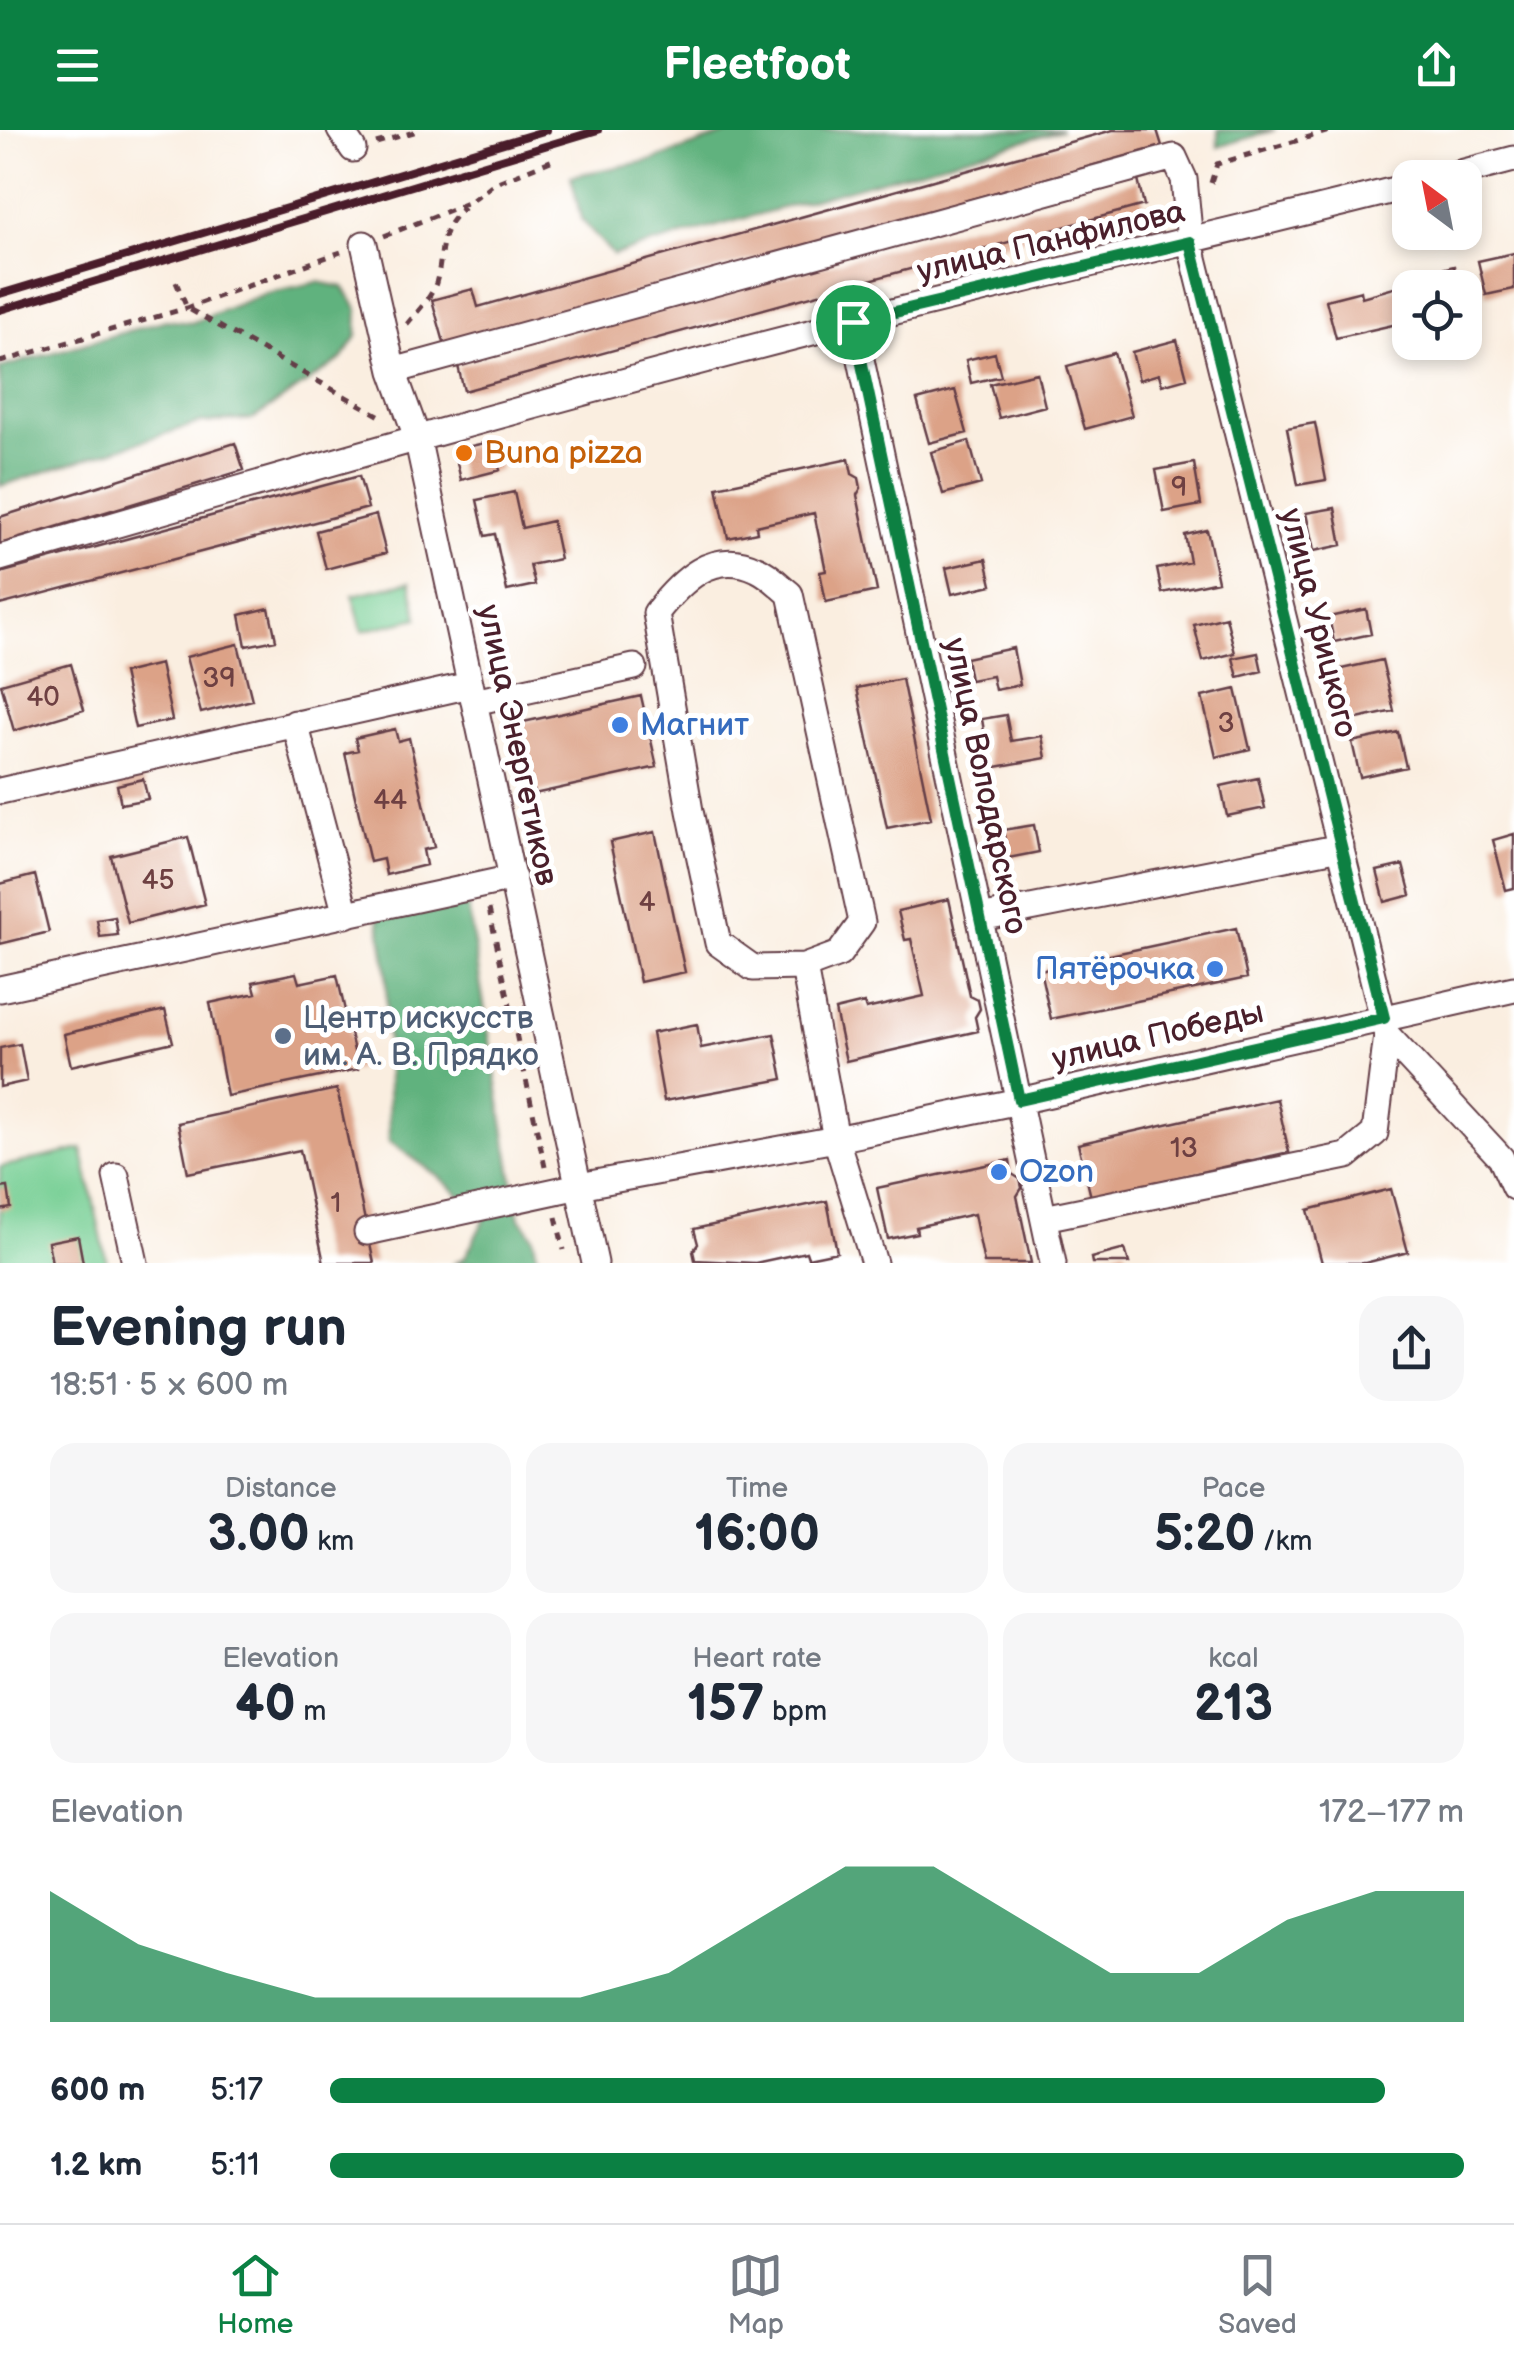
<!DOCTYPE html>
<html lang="en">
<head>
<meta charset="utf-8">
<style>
	:root { --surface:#fff; --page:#f6f6f7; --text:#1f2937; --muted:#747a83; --line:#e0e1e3; --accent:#0b8043 }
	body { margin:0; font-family:"Balsamiq Sans",sans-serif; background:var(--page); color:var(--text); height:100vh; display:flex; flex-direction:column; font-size:38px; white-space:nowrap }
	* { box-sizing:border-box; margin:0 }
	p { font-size:32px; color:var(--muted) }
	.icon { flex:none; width:55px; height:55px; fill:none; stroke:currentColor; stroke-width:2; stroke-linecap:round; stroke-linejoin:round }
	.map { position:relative; height:1133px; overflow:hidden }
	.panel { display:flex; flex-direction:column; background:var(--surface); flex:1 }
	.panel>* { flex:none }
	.needle { width:65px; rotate:328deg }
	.controls { position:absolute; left:1392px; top:30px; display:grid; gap:20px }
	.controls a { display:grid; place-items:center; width:90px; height:90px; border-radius:20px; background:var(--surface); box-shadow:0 5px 15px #0003; font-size:50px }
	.pin { position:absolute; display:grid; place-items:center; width:85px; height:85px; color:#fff; margin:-42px; border:5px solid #fff; border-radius:50%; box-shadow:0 2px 10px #0007 }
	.round { display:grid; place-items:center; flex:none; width:105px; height:105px; border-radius:30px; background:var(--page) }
	.headline { display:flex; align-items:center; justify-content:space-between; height:170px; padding:0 50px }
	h1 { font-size:55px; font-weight:700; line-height:75px }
	.figures { display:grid; grid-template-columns:repeat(3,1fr); gap:15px; height:170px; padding:10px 50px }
	.figures div { display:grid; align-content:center; border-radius:25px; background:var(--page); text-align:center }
	.figures b { font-size:50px; font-weight:700 }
	.figures small { font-size:28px; font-weight:400 }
	.figures p { font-size:28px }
	.chart { height:280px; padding:20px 50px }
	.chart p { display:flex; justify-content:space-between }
	.chart svg { width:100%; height:180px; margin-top:10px; fill:var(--accent); opacity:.7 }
	ul { padding:0 50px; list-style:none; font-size:32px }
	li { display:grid; grid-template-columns:160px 120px 1fr; align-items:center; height:75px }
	li i { height:25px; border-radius:12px; background:var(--accent) }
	header { display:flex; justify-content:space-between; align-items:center; height:130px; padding:0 50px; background:var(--accent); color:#fff; font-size:45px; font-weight:700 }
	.menu { display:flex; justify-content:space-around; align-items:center; height:140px; border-top:2px solid var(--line); background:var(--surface); font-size:28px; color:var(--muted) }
	.menu a { display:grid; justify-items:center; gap:5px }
	.menu .active { color:var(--accent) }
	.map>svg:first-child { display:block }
</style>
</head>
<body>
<header><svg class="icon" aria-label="menu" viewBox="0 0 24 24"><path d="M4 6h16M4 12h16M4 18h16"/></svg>Fleetfoot<svg class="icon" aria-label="share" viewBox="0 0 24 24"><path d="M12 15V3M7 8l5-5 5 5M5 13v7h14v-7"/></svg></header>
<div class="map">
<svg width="1514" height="1133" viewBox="0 0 1514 1133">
	<rect width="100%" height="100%" fill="#fff"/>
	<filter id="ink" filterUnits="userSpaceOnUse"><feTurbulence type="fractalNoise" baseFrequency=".01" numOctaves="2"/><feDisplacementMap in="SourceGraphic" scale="20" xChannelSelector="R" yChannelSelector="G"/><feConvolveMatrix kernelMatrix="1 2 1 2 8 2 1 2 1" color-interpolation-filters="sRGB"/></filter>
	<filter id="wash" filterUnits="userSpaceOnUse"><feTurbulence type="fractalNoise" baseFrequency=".0048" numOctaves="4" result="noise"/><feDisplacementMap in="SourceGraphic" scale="40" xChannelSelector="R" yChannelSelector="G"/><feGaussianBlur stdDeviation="2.25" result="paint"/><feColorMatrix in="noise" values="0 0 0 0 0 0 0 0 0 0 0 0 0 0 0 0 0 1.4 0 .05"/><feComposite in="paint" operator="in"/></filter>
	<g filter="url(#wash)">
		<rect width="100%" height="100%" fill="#faeee0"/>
		<!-- green -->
		<path fill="#77cf94" stroke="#607760" stroke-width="2.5" d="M410,452l8,36 -56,13 -9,-36z
			M82,1019l25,114h-107v-96z"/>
		<!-- forest -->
		<path fill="#61b27e" stroke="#566854" stroke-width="2.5" d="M738,0h324l-449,125 -32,-36 -10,-43 82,-16z
			M1218,0h57l-57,17z
			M318,152l25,5 15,22 -1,27 -14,22 -90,61 -54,4 -199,63v-118l166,-48 25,3 75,-30z
			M465,759l47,287 8,42 13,18 6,27h-84l10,-6 20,-39 -47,-42 -49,-35 -3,-175 -9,-58z"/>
		<g id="blocks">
			<!-- building -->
			<path fill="#dca287" d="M1113,0h44l5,16 -717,200 -13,-46 41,-11 5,18z
				M1138,50l6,25 -680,186 -6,-25z
				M1514,123v36l-28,6 -8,-34z
				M1454,136l5,22h-43l-3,-12z
				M1401,156l9,35 -74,17 -10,-38 35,-9 1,6z
				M1177,210l10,38 -25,7 -3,-11 -20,6 -7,-28z
				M995,223l6,23 -30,7 -5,-23z
				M1114,223l18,63 -47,13 -18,-63z
				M1037,243l8,33 -46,12 -9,-34z
				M955,260l12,43 -38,10 -12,-43z
				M1315,293l11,57 -28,5 -11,-57z
				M493,311l7,29 -39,10 -7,-30z
				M969,311l12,43 -38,10 -12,-42z
				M235,313l9,27 -244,74v-27z
				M849,329l3,15 7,4 2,10 -4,7 20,96 -51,11 -6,-30 6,-1 -12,-58 -58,13 1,6 -29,6 -11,-51z
				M1194,333l7,42 -37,7 -8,-42z
				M359,346l9,32 -368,97v-32z
				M514,362l8,36 30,-7 8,38 -30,6 5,20 -28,6 -12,-57 -10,2 -8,-36z
				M1335,378l7,37 -28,6 -8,-38z
				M376,385l10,38 -60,16 -10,-38z
				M1207,400l11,51 -56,12 -5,-24 33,-7 -5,-27z
				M986,429l6,26 -40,9 -6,-26z
				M269,478l7,32 -30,6 -6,-31z
				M1366,479l5,25 -37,8 -5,-25z
				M1226,487l9,36 -32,8 -9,-36z
				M238,514l14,56 -51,13 -15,-56z
				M1013,518l7,37 -25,5 -3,-14 -22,4 -4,-22z
				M1258,523l4,18 -24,6 -5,-19z
				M1382,530l12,51 -46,10 -11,-51z
				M71,534l13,46 -70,21 -13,-47z
				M160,534l12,56 -37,8 -12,-55z
				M902,549l29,140 -44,9 -30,-140z
				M1236,559l14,60 -34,8 -14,-60z
				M641,566l16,71 -123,27 -15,-71z
				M1006,585l5,26 31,-5 4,22 -56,10 -8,-49z
				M395,599l3,12 11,-3 25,109 -11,3 3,15 -40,10 -3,-16 -13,3 -25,-109 13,-3 -3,-12z
				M1398,602l8,35 -46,10 -8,-35z
				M1258,648l7,30 -38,8 -6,-30z
				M143,649l5,20 -27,5 -4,-19z
				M1034,695l5,27 -31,6 -5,-28z
				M655,702l30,140 -45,10 -30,-140z
				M1514,704v54l-8,2 -13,-50z
				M188,707l17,67 -77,19 -17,-67z
				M1403,735l8,30 -26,7 -8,-31z
				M35,745l14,57 -49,12v-60z
				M949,769l21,97 8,4 2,9 -5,8 3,14 -132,30 -11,-51 29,-7 2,6 58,-13 -13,-57 -6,1 -7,-29z
				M115,787l3,18 -18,2 -3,-17z
				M1236,798l11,50 -196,41 -11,-49z
				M296,843l3,10 38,-8 21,94 -131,27 -17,-93 46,-10 -3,-11z
				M165,880l8,32 -102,24 -7,-32z
				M697,894l4,24 73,-14 9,45 -119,22 -12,-68z
				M20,914l7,37 -27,6v-39z
				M337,959l37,174h-50l-24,-113 -112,23 -10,-50z
				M1277,969l12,53 -198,45 -13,-53z
				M1010,1030l2,14 8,5 2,9 -5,8 14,67h-47l-10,-49 -58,13 1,6 -29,6 -11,-51z
				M8,1057l3,21 -11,2v-22z
				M1391,1059l17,63 -43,11h-43l-14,-53z
				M827,1071l10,51 -29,6 -2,-6 -51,11 -60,-3 -2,-9 5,-7 -4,-15z
				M78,1106l5,27h-31l-4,-21z
				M1125,1119l4,14h-37l-1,-5z"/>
		</g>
	</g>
	<g filter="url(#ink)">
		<use href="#blocks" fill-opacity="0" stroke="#643e46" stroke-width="2.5"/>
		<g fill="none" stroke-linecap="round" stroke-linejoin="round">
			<!-- minor casing -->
			<g stroke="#643e46" stroke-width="29">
				<path id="minor" d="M340,0l13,19
					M1441,48l73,-19
					M364,114l29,127 24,66 178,826
					M853,192l200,941
					M393,241l781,-214 10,22 6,63 197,793 114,123 13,29
					M0,428c283,-82 566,-164 852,-236 186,-47 373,-89 558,-136
					M474,572l160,-35
					M295,593l51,192
					M0,661l470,-106
					M980,788l361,-71
					M804,837l-51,1 -35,-25 -28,-132 -34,-198c25,-32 57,-65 101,-44 12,5 23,17 33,25l72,328 -23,32 -35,13 32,172 38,124
					M0,859l513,-111
					M116,1046l19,87
					M1044,1088l303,-62 28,-23 12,-98
					M367,1102l212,-46 257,-47 183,-38 495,-112"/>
			</g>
			<!-- path -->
			<path stroke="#643e46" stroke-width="5" stroke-dasharray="8 8" stroke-linecap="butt" d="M376,13l45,-13
				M1211,53l6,-19 116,-34
				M384,106l86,-34 23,-18 65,-26
				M176,152l11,26 195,109
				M407,194c10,-12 24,-26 29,-41 9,-31 0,-52 28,-75
				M0,232l187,-54 154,-56
				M489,779l56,258
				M556,1087l8,33"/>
			<!-- minor -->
			<use href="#minor" stroke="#fff" stroke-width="25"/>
			<!-- rail -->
			<path stroke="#4a1f2b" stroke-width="8" d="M0,164l547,-164
				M0,180l598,-180"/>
		</g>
	</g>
	<g fill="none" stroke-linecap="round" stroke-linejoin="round" filter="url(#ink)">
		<!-- route casing -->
		<g stroke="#fff" stroke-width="20">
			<path id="route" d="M1190,112l194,776 -365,82 -166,-778z"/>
		</g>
		<!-- route -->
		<use href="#route" stroke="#0b8043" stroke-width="12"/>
	</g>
	<!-- markers -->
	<circle fill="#e8710a" stroke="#fff" stroke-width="4" cx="464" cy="323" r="10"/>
	<g fill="#3f7fe0" stroke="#fff" stroke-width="4">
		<circle cx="620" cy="595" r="10"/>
		<circle cx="1215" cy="839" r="10"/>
		<circle cx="999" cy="1042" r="10"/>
	</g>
	<circle fill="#5c6f8a" stroke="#fff" stroke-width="4" cx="283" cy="906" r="10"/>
	<g text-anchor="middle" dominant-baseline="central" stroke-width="10" stroke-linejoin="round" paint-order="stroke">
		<!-- number labels -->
		<g font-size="28" fill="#6e4042">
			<text x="1179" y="357">9</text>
			<text x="219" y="548">39</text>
			<text x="43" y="567">40</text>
			<text x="1226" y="593">3</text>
			<text x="390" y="670">44</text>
			<text x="158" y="750">45</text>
			<text x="647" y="772">4</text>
			<text x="1184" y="1018">13</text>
			<text x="336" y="1073">1</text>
		</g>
		<!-- street labels -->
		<g font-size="32" fill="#4a1f2b" stroke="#fff">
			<text transform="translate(1051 112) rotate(-13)">улица Панфилова</text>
			<text transform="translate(1318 493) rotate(76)">улица Урицкого</text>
			<text transform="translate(517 615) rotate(78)">улица Энергетиков</text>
			<text transform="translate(985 656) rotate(78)">улица Володарского</text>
			<text transform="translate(1158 906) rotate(-13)">улица Победы</text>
		</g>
		<!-- food labels -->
		<g font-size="32" fill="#c56008" stroke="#fff" text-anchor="start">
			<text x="484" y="323">Buna pizza</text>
		</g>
		<!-- shop labels -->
		<g font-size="32" fill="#366cbe" stroke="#fff" text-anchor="start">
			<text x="640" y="595">Магнит</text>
			<text x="1195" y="839" text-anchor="end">Пятёрочка</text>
			<text x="1019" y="1042">Ozon</text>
		</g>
		<!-- service labels -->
		<g font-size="32" fill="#4e5e75" stroke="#fff" text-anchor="start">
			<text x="303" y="888">Центр искусств<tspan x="303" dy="37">им. А. В. Прядко</tspan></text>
		</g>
	</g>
</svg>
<div class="controls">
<a><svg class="needle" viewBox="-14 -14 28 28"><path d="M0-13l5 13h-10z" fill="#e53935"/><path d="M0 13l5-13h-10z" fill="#747a83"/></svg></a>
<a><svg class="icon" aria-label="locate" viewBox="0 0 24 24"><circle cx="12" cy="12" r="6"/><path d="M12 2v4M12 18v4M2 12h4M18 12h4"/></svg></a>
</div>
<div class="pin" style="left:853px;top:192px;background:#1e9e55"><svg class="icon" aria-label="arrive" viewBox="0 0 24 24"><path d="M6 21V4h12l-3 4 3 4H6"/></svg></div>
</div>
<section class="panel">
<div class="headline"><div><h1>Evening run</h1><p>18:51 · 5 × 600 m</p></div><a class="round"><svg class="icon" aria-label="share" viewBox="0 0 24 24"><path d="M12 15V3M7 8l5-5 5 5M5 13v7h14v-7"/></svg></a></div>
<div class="figures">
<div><p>Distance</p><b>3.00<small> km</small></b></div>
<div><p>Time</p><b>16:00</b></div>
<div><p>Pace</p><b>5:20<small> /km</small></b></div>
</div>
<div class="figures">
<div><p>Elevation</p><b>40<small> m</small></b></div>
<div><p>Heart rate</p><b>157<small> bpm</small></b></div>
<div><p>kcal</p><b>213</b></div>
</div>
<div class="chart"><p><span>Elevation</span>172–177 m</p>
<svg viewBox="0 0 160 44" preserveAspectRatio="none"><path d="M0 44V12L10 25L20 32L30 38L40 38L50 38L60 38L70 32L80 19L90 6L100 6L110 19L120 32L130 32L140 19L150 12L160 12V44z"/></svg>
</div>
<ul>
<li><b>600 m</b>5:17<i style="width:93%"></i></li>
<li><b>1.2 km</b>5:11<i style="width:100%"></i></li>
</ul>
</section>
<nav class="menu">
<a class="active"><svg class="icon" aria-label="home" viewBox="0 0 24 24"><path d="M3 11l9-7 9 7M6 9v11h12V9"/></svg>Home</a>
<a><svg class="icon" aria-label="map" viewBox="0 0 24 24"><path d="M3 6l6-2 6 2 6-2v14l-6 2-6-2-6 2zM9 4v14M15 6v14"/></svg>Map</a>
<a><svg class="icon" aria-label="saved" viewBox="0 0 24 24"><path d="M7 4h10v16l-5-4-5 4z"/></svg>Saved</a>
</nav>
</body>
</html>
